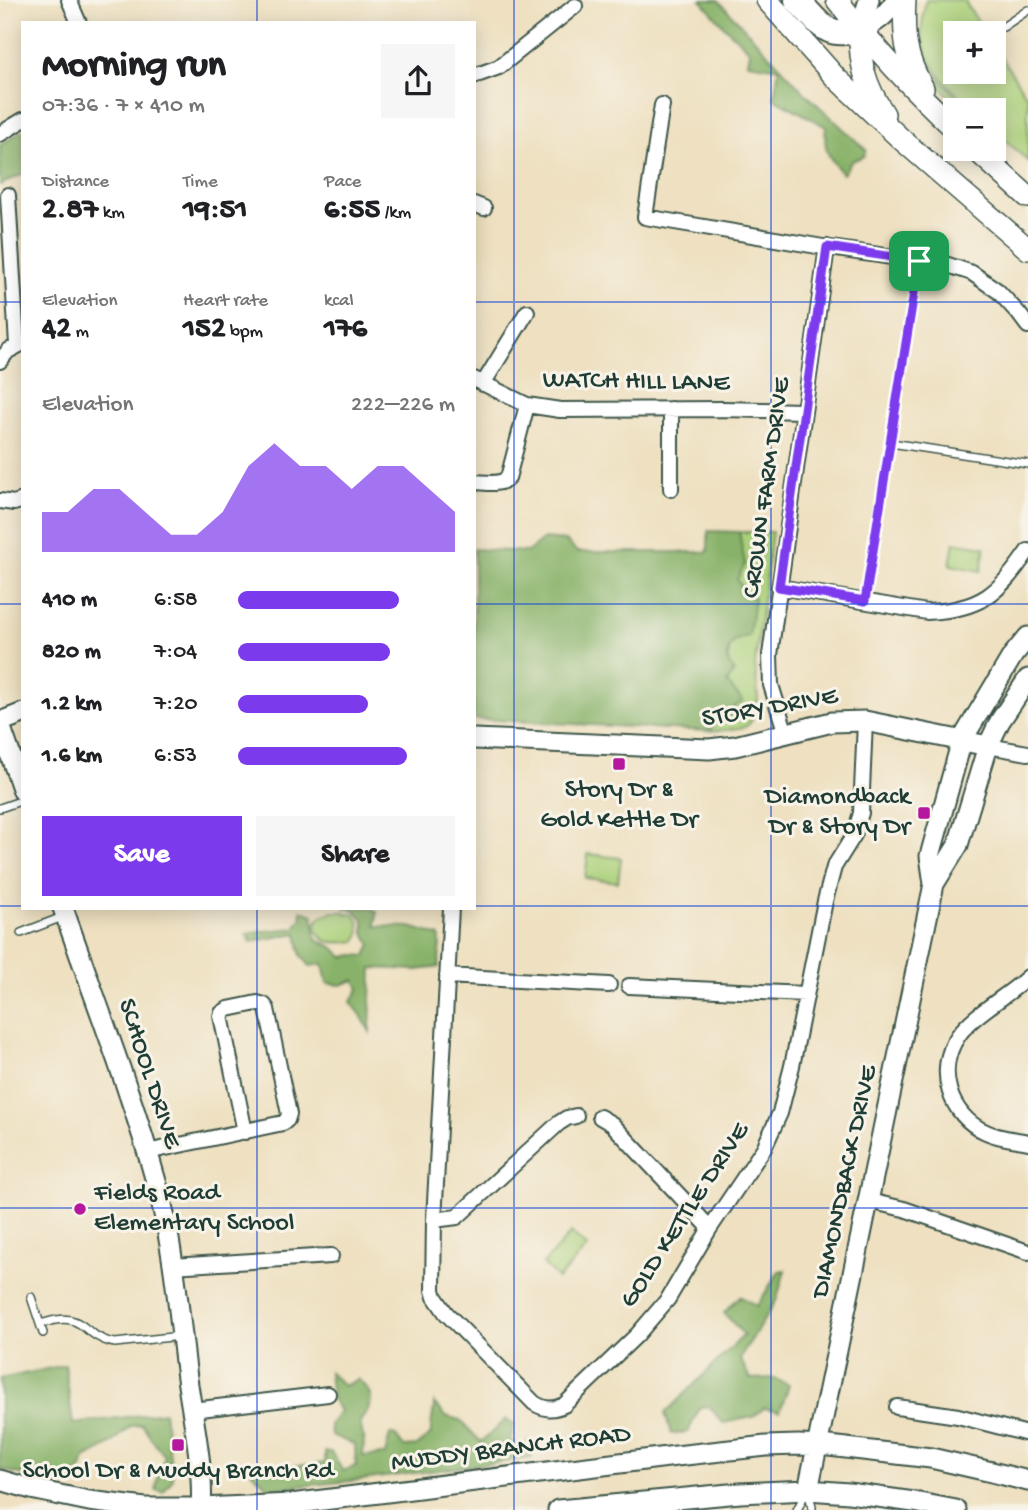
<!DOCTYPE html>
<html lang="en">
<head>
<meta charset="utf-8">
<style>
	:root { --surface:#fff; --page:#f6f6f6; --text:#202124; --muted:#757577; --accent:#7c3aed }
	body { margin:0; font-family:"Gochi Hand",sans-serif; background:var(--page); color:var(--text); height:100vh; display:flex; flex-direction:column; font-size:26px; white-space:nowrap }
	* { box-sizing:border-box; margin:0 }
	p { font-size:23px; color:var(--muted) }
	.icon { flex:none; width:38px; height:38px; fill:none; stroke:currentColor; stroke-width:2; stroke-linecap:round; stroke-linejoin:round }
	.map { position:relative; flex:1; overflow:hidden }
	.drawer { position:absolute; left:21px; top:21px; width:455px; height:889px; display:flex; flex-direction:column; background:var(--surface); border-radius:0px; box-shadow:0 4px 18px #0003 }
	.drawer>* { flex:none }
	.buttons { position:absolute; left:943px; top:21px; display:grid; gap:14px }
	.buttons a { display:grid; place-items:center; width:63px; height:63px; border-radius:0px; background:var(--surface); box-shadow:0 4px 18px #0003; font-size:35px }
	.pin { position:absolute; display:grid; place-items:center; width:60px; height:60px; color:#fff; margin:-30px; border-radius:14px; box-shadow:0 4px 10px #0006 }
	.round { display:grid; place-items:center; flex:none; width:74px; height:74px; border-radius:0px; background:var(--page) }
	.overview { display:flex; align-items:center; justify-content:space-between; height:119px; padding:0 21px }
	h1 { font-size:38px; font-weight:700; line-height:52px }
	.figures { display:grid; grid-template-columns:repeat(3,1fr); gap:10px; height:119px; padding:7px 21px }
	.figures div { display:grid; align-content:center }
	.figures b { font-size:30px; font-weight:700 }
	.figures small { font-size:19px; font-weight:400 }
	.figures p { font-size:19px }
	.chart { height:196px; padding:14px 21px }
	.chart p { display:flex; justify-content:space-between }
	.chart svg { width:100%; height:126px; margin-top:7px; fill:var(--accent); opacity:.7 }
	.cta { display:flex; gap:14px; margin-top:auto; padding:14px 21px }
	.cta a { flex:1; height:80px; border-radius:0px; background:var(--accent); color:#fff; font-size:28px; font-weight:700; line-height:80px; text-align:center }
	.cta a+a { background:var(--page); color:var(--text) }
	ul { padding:0 21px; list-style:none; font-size:23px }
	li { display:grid; grid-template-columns:112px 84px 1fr; align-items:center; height:52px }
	li i { height:18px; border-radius:9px; background:var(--accent) }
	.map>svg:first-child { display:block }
</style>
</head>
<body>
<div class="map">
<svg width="1028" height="1510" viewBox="0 0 1028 1510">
	<rect width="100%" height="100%" fill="#f7f3e8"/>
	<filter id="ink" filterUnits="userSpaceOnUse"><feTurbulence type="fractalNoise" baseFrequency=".0143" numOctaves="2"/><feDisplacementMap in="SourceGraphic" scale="14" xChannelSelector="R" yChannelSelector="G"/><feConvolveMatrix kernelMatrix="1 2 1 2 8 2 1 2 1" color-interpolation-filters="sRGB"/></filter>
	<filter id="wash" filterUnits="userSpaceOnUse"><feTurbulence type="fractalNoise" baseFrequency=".00686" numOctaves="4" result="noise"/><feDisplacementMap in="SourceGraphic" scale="28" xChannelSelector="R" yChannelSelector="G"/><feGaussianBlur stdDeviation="1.57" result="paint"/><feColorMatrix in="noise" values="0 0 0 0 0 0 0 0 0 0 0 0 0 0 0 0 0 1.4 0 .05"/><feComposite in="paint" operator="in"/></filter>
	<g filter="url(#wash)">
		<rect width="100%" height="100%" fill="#eee0c0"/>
		<!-- green -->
		<path fill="#abd079" stroke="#658656" stroke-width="2" d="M926,0h38l21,33h-29v39h38v-26l32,49h2v66l-34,-31v-20h-20c-23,-22 -49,-42 -52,-77 -1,-10 2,-22 4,-33z
			M915,37h4c6,34 28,50 51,73h-7l-30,-30 -13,-16z
			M739,532h33l-17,133 3,32 -1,11 -7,15 -5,4 -18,3 -18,1c19,-23 17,-57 21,-85l8,-8 5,-47 -6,-12 8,-15z
			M954,542l31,5 -4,24 -31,-6z
			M588,854l33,4 -3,24 -33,-4z
			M331,912h14l1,2h8c7,9 8,17 2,27 -9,1 -21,3 -29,0 -15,-7 -15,-27 3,-27z
			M571,1233l16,14 -29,32 -15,-15z"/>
		<!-- forest -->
		<path fill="#88b269" stroke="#54784e" stroke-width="2" d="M701,0h17l86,92 62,58 -2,6 -12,5 -9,13c-15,-17 -20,-24 -17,-47l-52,-29 5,-30 -31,-5 2,-12 -27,-26z
			M23,130v44l-23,11v-40z
			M708,531l31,1 6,32 -8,15 6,12 11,6 -5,39c-13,2 -24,9 -21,24 0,5 4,8 6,11l-7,12 16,18 -9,6 -5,12 -13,4 -7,8 -235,-12v-170l53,3 17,-13 22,2 11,11h131z
			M344,908h27l6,4 -1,14 35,1 29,9 -1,31 -23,3 -44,-2 -2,64 -9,-17 -10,-13 8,-13 -4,-9 -14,5 -14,-2 -4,-19 -13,2 -9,-11 -4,-22 -46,9 -5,-9 49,-5 7,-11 -1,-7 12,5 3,25 17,7 10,10 11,-2 12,1 5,-12 -7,-11v-12l-9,-11z
			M785,1270l-8,29 -37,59 10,21 23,-1 16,7 -9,26 -16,-3 -11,9 -30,6 -14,-17 -9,1 -12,25 -17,2 -6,-21 79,-78 -20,-22 16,-17 17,10 22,-35z
			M65,1365l8,59 91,-12 9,67 -10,13 -7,-2 2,-15 7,-19 -13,-16 -10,-16 -11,2 -20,18 -26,14 -3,11 -17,14 -65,-13v-91z
			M329,1372l15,14 14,-7c19,18 15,23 2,43l4,19 -1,15 22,-1 5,-21 6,2 8,11 13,-1 14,-12c-1,-11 3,-20 3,-31l11,13 15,4 21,22 25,-23 8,6 -4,15 11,8 9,-8 2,18 -171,22 -92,9c-5,-8 -13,-11 -19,-19l75,-7v-11h6l12,19 13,-5 -1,-21 -24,-10 -1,-11 10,-13 -8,-12z"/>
	</g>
	<g filter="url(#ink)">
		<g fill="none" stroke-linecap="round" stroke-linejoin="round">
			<!-- lane casing -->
			<g stroke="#3e5549" stroke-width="10">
				<path id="lane" d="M1003,27l25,-17
					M891,443l137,21
					M865,601l54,-340
					M0,808l23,-8
					M21,933l44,-17
					M31,1297l9,27
					M43,1333l-3,-9c10,-3 23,-7 34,-3 6,2 10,6 15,10 8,6 16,11 26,12l66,-7
					M808,1491l4,15v4
					M797,1510l8,-16"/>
			</g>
			<!-- street casing -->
			<g stroke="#3e5549" stroke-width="18">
				<path id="street" d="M69,0l10,23
					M474,76l25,-9 76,-61
					M662,105l-17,112 178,30 125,18 24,8 26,18 21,23 9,12
					M0,134l23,-14
					M8,195l9,150
					M474,204l10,4
					M0,361l8,-10 15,-8
					M474,379l53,26 33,5 164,-1 79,2
					M483,384l44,-72
					M474,482c11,0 25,4 34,-4l19,-73
					M671,489v-80
					M0,501l14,2 9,-3
					M779,587l148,25c54,-2 72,-19 101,-61
					M786,734l-15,-49 -1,-30 57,-408
					M988,746l40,7
					M451,908l-17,312 -1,70 2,7 11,16 88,90c11,7 19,7 30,2l73,-70 31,-36 42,-71 54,-80 16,-35 12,-47 33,-165 9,-34 20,-32 7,-22 4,-92
					M447,976l162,9
					M1028,977c-19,18 -56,38 -70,59 -23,34 -9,80 28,96 12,6 28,7 42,10
					M629,986l177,8
					M600,1117l12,7 98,104
					M147,1152l136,-29 4,-3 2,-6 -22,-105 -3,-4 -7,-2 -29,6 -6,4 -1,3 24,116
					M869,1201l35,8 124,43
					M434,1220l23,-3 102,-94 8,-5 9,-2
					M172,1266l159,-10
					M897,1407l61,9 70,18
					M192,1410l136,-16"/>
			</g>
			<!-- secondary casing -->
			<g stroke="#3e5549" stroke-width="23">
				<path id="secondary" d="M860,29c17,-6 26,-14 36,-29
					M860,29l9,-29
					M0,722l23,-9
					M0,725l23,66
					M474,739l235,10 26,-3 97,-24 33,-1 123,25
					M934,884l-4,-28 32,-116 51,-85 15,-18
					M63,908c32,92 68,183 94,277 17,62 22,129 30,193 6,43 17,89 14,132
					M0,1480l31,9 58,12 56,7h56l90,-4 385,-48 90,-10 32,-1 31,1 102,12 61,14 36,9
					M808,1490l126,-606 24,-39 30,-99 12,-25 28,-42
					M558,1510l182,-17 68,-3 41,3 65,9 42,8"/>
			</g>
			<!-- primary casing -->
			<g stroke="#3e5549" stroke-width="24">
				<path id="primary" d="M767,0l69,78 65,61 127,110
					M837,0c36,46 76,90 119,130
					M905,0c-2,35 0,57 18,88
					M860,29c-1,34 5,56 24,85
					M975,149l53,48"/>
			</g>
			<!-- highway casing -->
			<g stroke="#3e5549" stroke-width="28">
				<path id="highway" d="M797,0c23,23 28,40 63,29"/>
			</g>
			<!-- lane -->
			<use href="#lane" stroke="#fff" stroke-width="7"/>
			<!-- street -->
			<use href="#street" stroke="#fff" stroke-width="14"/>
			<!-- secondary -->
			<use href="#secondary" stroke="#fff" stroke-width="19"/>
			<!-- primary -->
			<use href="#primary" stroke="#fff" stroke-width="21"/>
			<!-- highway -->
			<use href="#highway" stroke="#fff" stroke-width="24"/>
		</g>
	</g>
	<g fill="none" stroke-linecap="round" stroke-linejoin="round" filter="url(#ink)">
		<!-- route casing -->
		<g stroke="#fff" stroke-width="14">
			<path id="route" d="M827,247l92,14 -54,340 -86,-14z"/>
		</g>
		<!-- route -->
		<use href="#route" stroke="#7c3aed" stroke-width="9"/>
	</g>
	<!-- grid -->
	<path fill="none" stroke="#1d4ed8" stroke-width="2" stroke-opacity="0.55" d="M257,0v23M514,0v1510M771,0v1510M0,302h23M474,302h554M0,604h23M474,604h554M0,906h23M474,906h554M257,908v602M0,1208h1028"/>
	<!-- markers -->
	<g fill="#b5179e" stroke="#f7f3e8" stroke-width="2.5">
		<rect x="612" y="757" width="14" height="14" rx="3.5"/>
		<rect x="917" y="806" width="14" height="14" rx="3.5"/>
		<circle cx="80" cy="1209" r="7"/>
		<rect x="171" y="1438" width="14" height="14" rx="3.5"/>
	</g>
	<g text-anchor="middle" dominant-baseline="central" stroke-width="6" stroke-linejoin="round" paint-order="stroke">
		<!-- street labels -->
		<g font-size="26" fill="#1f3d34" stroke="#f7f3e8">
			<text transform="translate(636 383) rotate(1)">WATCH HILL LANE</text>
			<text transform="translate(768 488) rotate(-82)">CROWN FARM DRIVE</text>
			<text transform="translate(770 709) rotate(-10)">STORY DRIVE</text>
			<text transform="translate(148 1074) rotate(72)">SCHOOL DRIVE</text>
			<text transform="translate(846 1182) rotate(-78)">DIAMONDBACK DRIVE</text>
			<text transform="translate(686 1216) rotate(-57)">GOLD KETTLE DRIVE</text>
			<text transform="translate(511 1450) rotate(-7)">MUDDY BRANCH ROAD</text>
		</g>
		<!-- poi labels -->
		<g font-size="26" fill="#1f3d34" stroke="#f7f3e8">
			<text x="619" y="791">Story Dr &amp;<tspan x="619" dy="30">Gold Kettle Dr</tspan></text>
			<text x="910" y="798" text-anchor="end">Diamondback<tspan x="910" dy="30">Dr &amp; Story Dr</tspan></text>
			<text x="94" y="1194" text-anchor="start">Fields Road<tspan x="94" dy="30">Elementary School</tspan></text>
			<text x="178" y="1472">School Dr &amp; Muddy Branch Rd</text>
		</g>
	</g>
</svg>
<div class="buttons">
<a>+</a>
<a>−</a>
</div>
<div class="pin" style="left:919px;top:261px;background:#1e9e55"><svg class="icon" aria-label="arrive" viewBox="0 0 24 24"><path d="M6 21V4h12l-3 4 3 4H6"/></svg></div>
<section class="drawer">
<div class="overview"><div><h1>Morning run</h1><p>07:36 · 7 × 410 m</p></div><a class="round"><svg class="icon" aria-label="share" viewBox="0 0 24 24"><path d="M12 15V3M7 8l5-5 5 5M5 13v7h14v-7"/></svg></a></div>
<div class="figures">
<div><p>Distance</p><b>2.87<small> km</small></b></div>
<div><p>Time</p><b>19:51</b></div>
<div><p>Pace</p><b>6:55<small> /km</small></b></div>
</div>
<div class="figures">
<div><p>Elevation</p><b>42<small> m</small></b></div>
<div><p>Heart rate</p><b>152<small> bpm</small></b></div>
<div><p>kcal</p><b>176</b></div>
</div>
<div class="chart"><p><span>Elevation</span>222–226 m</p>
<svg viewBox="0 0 160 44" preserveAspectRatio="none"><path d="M0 44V30L10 30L20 22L30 22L40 30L50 38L60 38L70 30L80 14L90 6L100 14L110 14L120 22L130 14L140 14L150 22L160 30V44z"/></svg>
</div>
<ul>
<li><b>410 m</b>6:58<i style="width:74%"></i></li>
<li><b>820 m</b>7:04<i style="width:70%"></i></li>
<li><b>1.2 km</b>7:20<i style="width:60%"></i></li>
<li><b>1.6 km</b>6:53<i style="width:78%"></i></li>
</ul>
<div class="cta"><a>Save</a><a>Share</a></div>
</section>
</div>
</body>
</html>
